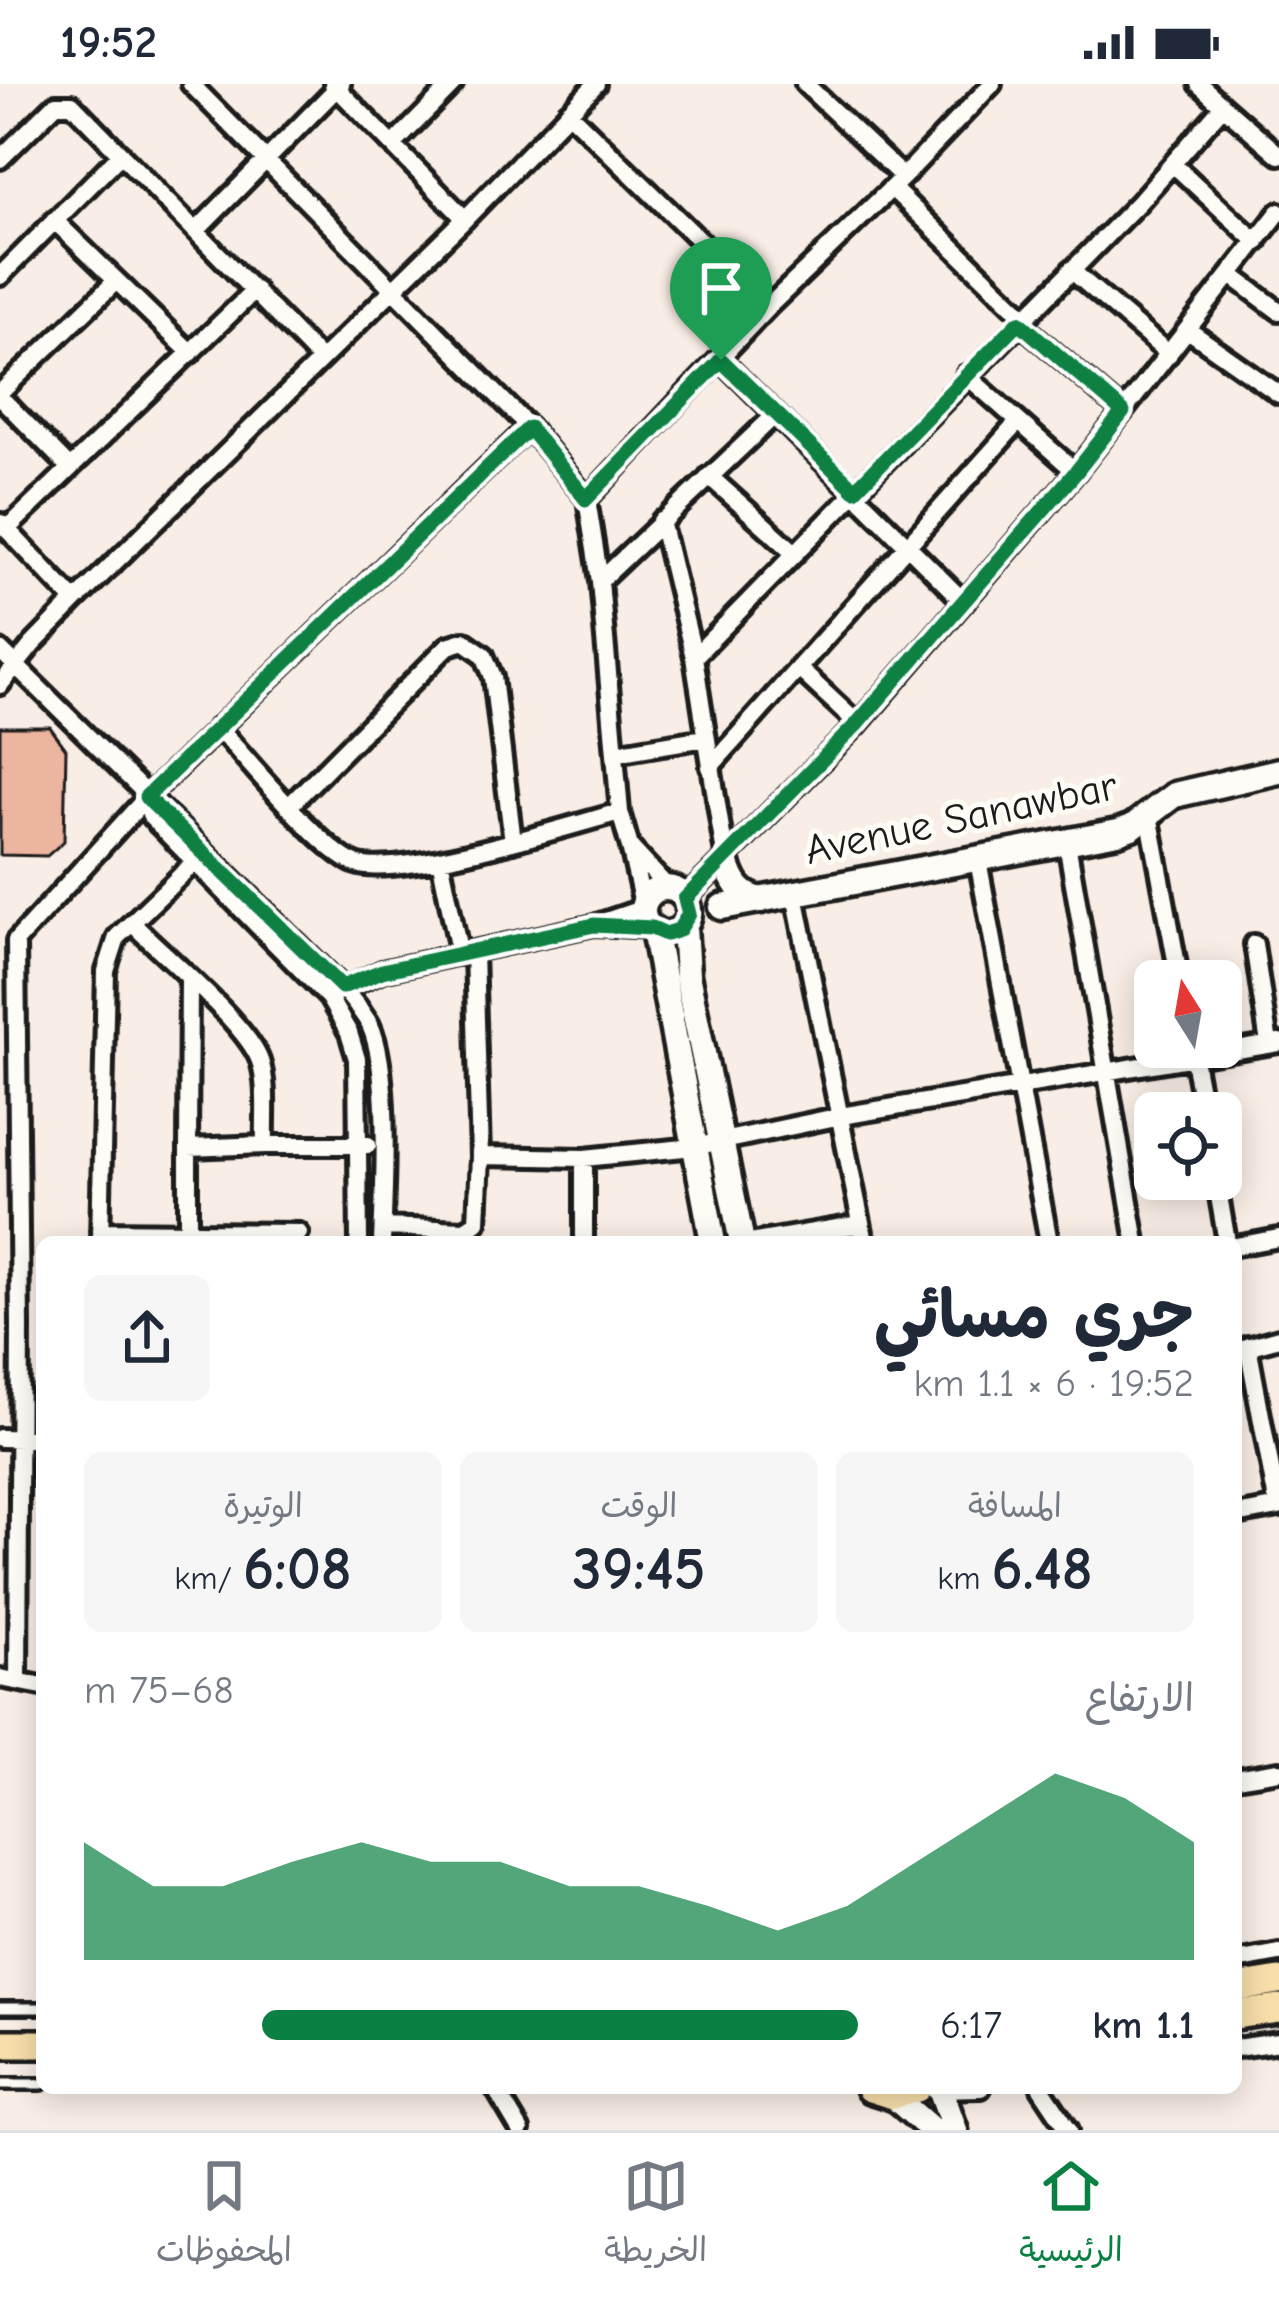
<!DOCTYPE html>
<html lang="ar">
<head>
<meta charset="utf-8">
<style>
	:root { --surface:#fff; --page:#f6f6f7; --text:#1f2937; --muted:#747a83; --line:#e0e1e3; --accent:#0b8043 }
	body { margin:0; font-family:"Comic Neue","Playpen Sans Arabic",sans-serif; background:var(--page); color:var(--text); direction:rtl; height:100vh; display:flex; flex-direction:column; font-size:45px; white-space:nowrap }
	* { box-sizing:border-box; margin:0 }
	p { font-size:39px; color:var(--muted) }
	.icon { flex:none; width:66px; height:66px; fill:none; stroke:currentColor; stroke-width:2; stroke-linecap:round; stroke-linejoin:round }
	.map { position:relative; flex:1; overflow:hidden; direction:ltr }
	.sheet { position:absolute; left:36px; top:1152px; width:1206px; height:858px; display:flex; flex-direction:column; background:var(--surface); border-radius:18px; box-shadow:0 6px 30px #0003; direction:rtl }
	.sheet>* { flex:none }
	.needle { width:78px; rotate:349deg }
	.buttons { position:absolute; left:1134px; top:876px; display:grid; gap:24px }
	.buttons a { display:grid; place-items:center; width:108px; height:108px; border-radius:18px; background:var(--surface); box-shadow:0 6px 30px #0003; font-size:60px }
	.pin { position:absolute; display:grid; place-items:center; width:102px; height:102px; color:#fff; margin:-123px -51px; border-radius:50% 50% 50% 0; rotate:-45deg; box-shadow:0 0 12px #0007 }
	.pin .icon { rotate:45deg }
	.round { display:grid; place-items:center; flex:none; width:126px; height:126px; border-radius:18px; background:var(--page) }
	.headline { display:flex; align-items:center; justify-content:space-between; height:204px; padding:0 48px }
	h1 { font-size:66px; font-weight:700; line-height:90px }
	.metrics { display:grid; grid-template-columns:repeat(3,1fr); gap:18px; height:204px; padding:12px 48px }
	.metrics div { display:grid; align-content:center; border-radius:18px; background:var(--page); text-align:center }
	.metrics b { font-size:60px; font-weight:700 }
	.metrics small { font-size:33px; font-weight:400 }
	.metrics p { font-size:33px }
	.chart { height:336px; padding:24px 48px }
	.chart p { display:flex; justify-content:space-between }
	.chart svg { width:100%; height:216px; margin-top:12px; fill:var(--accent); opacity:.7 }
	ul { padding:0 48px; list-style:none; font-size:39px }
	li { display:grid; grid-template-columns:192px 144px 1fr; align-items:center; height:90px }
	li i { height:30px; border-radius:15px; background:var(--accent) }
	.status { display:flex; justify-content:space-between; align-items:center; height:84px; padding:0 60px; background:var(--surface); direction:ltr }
	.status svg { height:33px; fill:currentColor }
	.dock { display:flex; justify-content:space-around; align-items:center; height:168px; border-top:3px solid var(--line); background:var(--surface); font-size:33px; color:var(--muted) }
	.dock a { display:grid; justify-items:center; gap:6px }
	.dock .active { color:var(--accent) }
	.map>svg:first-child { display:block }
</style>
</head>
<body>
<div class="status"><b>19:52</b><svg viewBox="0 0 49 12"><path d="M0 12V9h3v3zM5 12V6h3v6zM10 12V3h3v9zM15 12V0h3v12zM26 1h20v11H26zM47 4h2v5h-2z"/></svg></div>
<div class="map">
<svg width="1279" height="2046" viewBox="0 0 1279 2046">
	<rect width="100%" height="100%" fill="#f9eee5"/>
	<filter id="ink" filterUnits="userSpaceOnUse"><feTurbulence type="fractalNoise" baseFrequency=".00833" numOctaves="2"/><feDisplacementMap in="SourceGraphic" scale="24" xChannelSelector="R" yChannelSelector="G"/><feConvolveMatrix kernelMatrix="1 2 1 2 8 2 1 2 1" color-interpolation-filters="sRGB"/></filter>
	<g filter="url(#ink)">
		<!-- building -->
		<path fill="#ebb59f" stroke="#1c1c1c" stroke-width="3" d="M0,643h50l16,22 -2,92 -17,15 -47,-1z"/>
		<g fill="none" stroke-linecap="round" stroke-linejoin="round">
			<!-- lane casing -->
			<g stroke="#1c1c1c" stroke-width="18">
				<path id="lane" d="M0,1924h42
					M0,2000h42"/>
			</g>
			<!-- street casing -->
			<g stroke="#1c1c1c" stroke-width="26">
				<path id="street" d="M191,0l338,343 58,72 13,82 20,231 10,35
					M333,0l132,135
					M805,0l98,93
					M1199,0l24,22
					M568,28l200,195
					M393,61l60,-61
					M0,75l56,-55h16l248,255
					M1173,80l84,78
					M892,104l133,129
					M54,136l137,133
					M197,146l144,-146
					M1071,186l98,84
					M1231,191l48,36
					M0,192l121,-122
					M1019,238l104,90
					M1188,246l91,64
					M721,276l243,242
					M966,291l110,97
					M0,309l115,-111
					M0,313l70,71
					M709,392l86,77
					M587,415l181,-192 135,-130 89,-93
					M661,437l33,136 32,204
					M1,439l74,78
					M7,445l248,-239
					M600,497l175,-166
					M0,566l342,337c9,12 21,25 28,38 21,45 14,164 12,217
					M694,573l445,-455 84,-96 56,49
					M798,584l60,56
					M0,601l32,-40 43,-44 390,-382 131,-135
					M218,643c26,30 106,126 138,137 44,15 213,-38 264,-52
					M615,669l90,-15
					M710,683l307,-344
					M146,714l5,19 178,181 20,35 8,26 2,183
					M289,722l159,-160 16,-5 20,14 9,22 20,165
					M1149,731l31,166
					M1067,759l69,399
					M440,775l20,96
					M978,776l71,382
					M795,811l70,347
					M685,815l173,-175 218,-252 203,-260
					M132,839c30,31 115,101 128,138 8,24 4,58 5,84h103
					M652,844l-58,-3 50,-17 -14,-61 39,42
					M1254,860l15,100
					M189,896l-1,168 77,-3
					M335,909l47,-22 212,-46
					M1192,965l12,64
					M188,1064v94
					M480,1072l104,2 110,-11 147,-31 438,-73
					M584,1074v84
					M1216,1095l11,63
					M383,1143l82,3 12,-8 3,-66 -6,-204
					M100,1147l199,2
					M100,1158l6,-271 11,-34 83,-80
					M756,1158l105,-18
					M1236,1162l43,-8
					M1248,1262l30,161
					M1236,1266l43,-12
					M0,1354l42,1
					M1236,1431l43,-8
					M0,1594l42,8
					M18,1596l2,-355 -4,-384 130,-143 383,-371
					M1236,1694l43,-7
					M1236,1877l43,-8
					M1236,1964l43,-6
					M495,2004l25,42
					M1041,2004l28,42
					M933,2005l48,-1"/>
			</g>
			<!-- secondary casing -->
			<g stroke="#1c1c1c" stroke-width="33">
				<path id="secondary" d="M726,777c6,20 13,35 36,39
					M643 827a23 23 0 1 1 46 0a23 23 0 1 1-46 0Z
					M722,823l396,-75 14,-5 42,-32 105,-24
					M684,842l3,49 55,267
					M654,846l59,312
					M940,2004l15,42
					M892,2011l40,35"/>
			</g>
			<!-- primary casing -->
			<g stroke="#1c1c1c" stroke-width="36">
				<path id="primary" d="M1236,1904l43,-7
					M1236,1931l43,-6
					M0,1960h42
					M870,2004l22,7 25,-7"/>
			</g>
			<!-- lane -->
			<use href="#lane" stroke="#fdfcf7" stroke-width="9"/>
			<!-- street -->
			<use href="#street" stroke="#fdfcf7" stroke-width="16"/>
			<!-- secondary -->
			<use href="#secondary" stroke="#fdfcf7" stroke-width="24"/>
			<!-- primary -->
			<use href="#primary" stroke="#f8deab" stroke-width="27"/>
		</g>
	</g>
	<g fill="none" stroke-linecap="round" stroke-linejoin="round" filter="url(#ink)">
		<!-- route casing -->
		<g stroke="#fff" stroke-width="24">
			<path id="route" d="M1019,238l104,90 -47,60 -219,252 -172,175 4,15 -10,16 -13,4 -14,-6 -58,-3 -212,46 -40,16 -196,-190 383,-369 57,71 135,-139 134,130z"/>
		</g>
		<!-- route -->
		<use href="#route" stroke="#0b8043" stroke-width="15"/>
	</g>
	<g text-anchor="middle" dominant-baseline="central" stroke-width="10" stroke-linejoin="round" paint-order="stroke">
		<!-- street labels -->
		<g font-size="42" fill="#1c1c1c" stroke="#fdfcf7">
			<text transform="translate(961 734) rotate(-12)">Avenue Sanawbar</text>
		</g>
	</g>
</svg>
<div class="buttons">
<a><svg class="needle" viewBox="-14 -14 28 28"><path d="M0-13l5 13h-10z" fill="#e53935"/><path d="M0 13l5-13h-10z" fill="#747a83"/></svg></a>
<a><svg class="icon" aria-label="locate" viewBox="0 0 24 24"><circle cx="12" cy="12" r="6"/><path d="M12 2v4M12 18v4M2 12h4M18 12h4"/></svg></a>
</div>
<div class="pin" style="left:721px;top:276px;background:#1e9e55"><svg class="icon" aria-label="arrive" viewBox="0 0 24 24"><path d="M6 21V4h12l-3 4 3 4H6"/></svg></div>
<section class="sheet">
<div class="headline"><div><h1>جري مسائي</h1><p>19:52 · 6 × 1.1 km</p></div><a class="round"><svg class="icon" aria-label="share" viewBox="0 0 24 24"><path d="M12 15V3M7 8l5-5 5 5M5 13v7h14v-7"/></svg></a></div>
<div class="metrics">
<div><p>المسافة</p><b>6.48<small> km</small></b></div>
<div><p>الوقت</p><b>39:45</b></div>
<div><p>الوتيرة</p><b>6:08<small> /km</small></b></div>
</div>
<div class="chart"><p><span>الارتفاع</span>68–75 m</p>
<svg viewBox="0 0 160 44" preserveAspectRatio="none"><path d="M0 44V20L10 29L20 29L30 24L40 20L50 24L60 24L70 29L80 29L90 33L100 38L110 33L120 24L130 15L140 6L150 11L160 20V44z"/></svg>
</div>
<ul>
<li><b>1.1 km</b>6:17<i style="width:77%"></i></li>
</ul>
</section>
</div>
<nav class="dock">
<a class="active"><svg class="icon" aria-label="home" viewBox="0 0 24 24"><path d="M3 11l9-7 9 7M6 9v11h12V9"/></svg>الرئيسية</a>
<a><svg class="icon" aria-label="map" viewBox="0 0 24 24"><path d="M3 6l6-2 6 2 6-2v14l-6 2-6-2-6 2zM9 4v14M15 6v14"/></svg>الخريطة</a>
<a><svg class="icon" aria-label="saved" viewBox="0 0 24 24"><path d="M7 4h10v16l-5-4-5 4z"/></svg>المحفوظات</a>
</nav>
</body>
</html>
